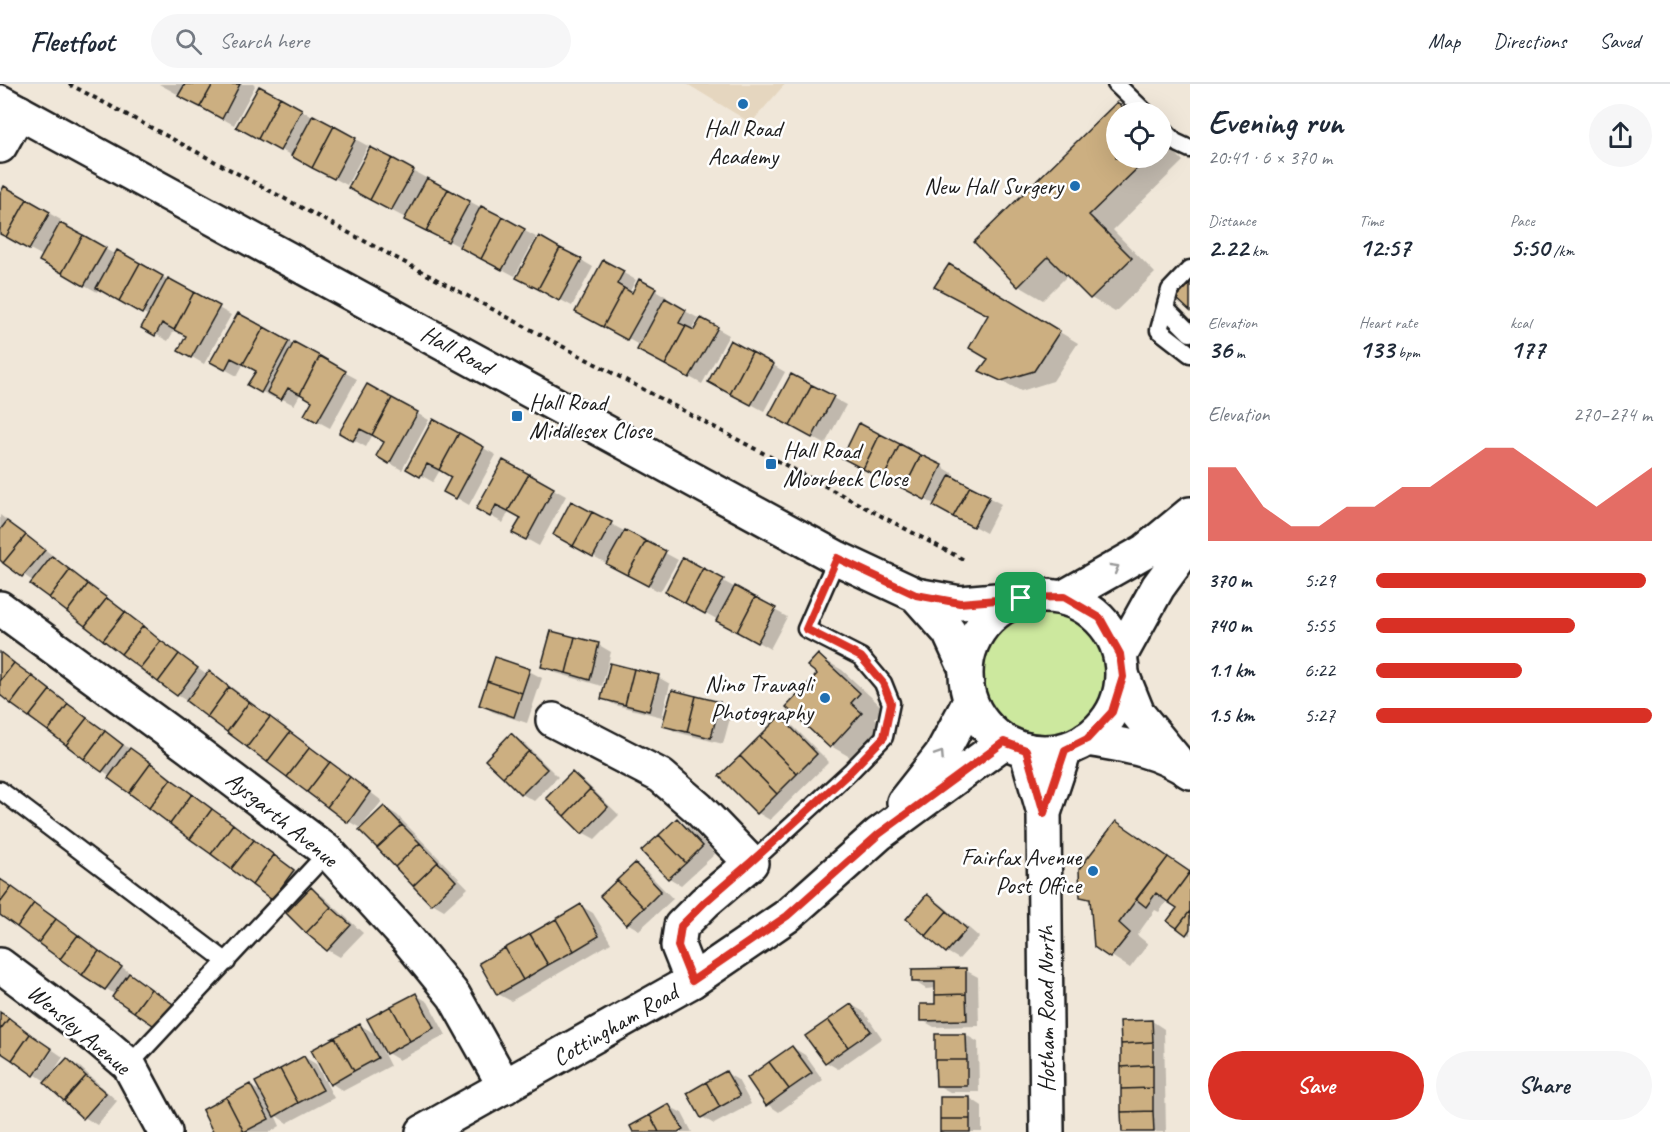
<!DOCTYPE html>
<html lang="en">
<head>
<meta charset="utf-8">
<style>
	:root { --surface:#fff; --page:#f6f6f7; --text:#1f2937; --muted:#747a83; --line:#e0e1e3; --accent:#d93025 }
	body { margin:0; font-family:Caveat,sans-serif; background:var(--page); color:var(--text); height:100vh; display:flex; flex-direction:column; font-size:22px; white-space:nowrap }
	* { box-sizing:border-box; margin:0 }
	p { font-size:20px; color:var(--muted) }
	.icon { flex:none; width:33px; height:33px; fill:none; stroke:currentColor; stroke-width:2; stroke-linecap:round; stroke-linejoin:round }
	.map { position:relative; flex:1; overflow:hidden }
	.panel { display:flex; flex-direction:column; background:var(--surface); width:480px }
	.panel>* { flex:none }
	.fabs { position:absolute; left:1106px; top:18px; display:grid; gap:12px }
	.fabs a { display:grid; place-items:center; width:66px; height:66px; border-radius:50%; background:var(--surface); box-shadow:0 6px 24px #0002; font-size:30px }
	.pin { position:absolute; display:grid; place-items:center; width:51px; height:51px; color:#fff; margin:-26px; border-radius:12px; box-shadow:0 3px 9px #0006 }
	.round { display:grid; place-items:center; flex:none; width:63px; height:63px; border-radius:32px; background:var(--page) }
	.summary { display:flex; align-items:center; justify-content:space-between; height:102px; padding:0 18px }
	h1 { font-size:33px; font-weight:700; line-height:45px }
	.stats { display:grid; grid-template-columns:repeat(3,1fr); gap:9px; height:102px; padding:6px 18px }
	.stats div { display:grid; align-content:center }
	.stats b { font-size:26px; font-weight:700 }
	.stats small { font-size:16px; font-weight:400 }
	.stats p { font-size:16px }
	.chart { height:168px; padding:12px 18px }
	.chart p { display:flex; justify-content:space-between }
	.chart svg { width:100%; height:108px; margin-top:6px; fill:var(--accent); opacity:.7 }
	.button { display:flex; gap:12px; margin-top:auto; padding:12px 18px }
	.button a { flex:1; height:69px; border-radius:36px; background:var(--accent); color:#fff; font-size:24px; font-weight:700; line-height:69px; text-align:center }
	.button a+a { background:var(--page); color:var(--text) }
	ul { padding:0 18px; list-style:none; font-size:20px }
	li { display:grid; grid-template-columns:96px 72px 1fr; align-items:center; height:45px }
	li i { height:15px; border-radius:8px; background:var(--accent) }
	header { display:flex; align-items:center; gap:36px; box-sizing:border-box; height:84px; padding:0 30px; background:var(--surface); border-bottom:2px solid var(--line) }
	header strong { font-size:28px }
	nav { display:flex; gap:33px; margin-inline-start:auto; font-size:21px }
	.search { width:420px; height:54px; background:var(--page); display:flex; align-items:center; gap:15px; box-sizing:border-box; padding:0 21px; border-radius:33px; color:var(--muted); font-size:22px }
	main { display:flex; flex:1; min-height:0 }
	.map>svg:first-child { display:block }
</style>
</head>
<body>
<header>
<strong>Fleetfoot</strong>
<div class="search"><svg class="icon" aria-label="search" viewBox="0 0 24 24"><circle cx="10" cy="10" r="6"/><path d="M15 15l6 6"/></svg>Search here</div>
<nav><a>Map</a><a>Directions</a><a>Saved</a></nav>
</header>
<main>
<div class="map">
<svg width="1190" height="1048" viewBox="0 0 1190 1048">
	<rect width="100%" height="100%" fill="#f0e7d9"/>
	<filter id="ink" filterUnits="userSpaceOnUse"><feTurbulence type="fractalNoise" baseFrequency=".0167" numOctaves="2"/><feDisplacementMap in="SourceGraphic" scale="12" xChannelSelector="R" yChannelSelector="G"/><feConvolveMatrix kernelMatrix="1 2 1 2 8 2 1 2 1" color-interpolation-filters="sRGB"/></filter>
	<g filter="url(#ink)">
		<!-- built -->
		<path fill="#e5d6bf" d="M687,0h98l-34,39z"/>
		<!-- green -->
		<path fill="#cce89e" stroke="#74825d" stroke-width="1.5" d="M981 589a63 63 0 1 1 126 0a63 63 0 1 1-126 0Z"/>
		<!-- shadow -->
		<path fill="#0003" d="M159,0h94l2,2 -21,39z
			M1117,20l15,8h-16v46h45v-20l22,23 -70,69 42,43 -40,39 -24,-14 -23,-23 -25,25 -24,-14z
			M301,26l67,36 -21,39 -96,-51z
			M413,87l123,66 -21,39 -153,-81z
			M5,104l56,32 -2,4 57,31 2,-3 113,63 -27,49 -24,-14 8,-14 -13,-7 -7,12 -13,-7 -6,-18 -50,-28 -2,4 -44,-25 -10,-11 -43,-23v-36z
			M581,176l12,7 -21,39 -41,-22z
			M604,178l32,18 -7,13 4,2 7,-14 27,16 -2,3 33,18 -7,12 4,2 7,-12 27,15 -27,49 -63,-35 2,-3 -64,-35z
			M967,193l111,66 -25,38 -32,10 -40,-21 9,-12v-43z
			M238,231l119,64 -27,49 -24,-13 8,-15 -13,-7 -7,12 -19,-10 -1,3 -25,-13 8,-15 -13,-7 -7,13 -25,-14z
			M773,281l12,7 -21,39 -41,-22z
			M792,292l54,29 -21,39 -42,-22z
			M367,302l62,34 -27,50 -24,-14 8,-14 -13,-8 -7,13 -25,-14z
			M434,337l62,34 -27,50 -24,-14 8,-14 -13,-7 -7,12 -25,-14z
			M860,341l81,41 13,8 -2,4 49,26 -15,29 -50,-28 -80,-40z
			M504,378l62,34 -27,50 -25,-14 8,-14 -13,-7 -6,12 -25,-14z
			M0,431l56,43 -1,1 153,117 2,-3 12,7 160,121 -20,25 2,1 20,-20 13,8 71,73 -24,22 -12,-7 -70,-74 -14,-8 -158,-118 -13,-8 -143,-113 -34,-24z
			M611,440l67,36 -18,32 -93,-50z
			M684,475l103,58 -17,32 -91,-51z
			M552,549l47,12 12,7 -9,34 -46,-13 -13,-7z
			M0,568l131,98 12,7 163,121 -33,21 -273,-206z
			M818,572l24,14 41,38 -8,10 10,10 -30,32 -24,-14 -12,-72z
			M529,587l13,7 -15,45 -34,-11 -13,-8z
			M658,593l12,7 -8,33 -47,-12 -13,-7z
			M673,607l47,13 12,7 -9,33 -47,-12 -12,-7z
			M780,634l12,7 37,37 -59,58 -12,-7z
			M512,651l12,8 34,34 -24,24 -12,-7z
			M572,690l12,7 35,34 -24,24 -13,-7z
			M677,736l12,7 26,27 -34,31 -12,-7z
			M1116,739l74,49v63l-3,-1 -8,-26 -11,-8 -9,12 -4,-2 -18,25 11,9 -18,24 -34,-22 -5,-44 -10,-6z
			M635,781l12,7 26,27 -34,31 -12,-7z
			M0,795l133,96 -1,2 52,35 -15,21 -169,-120z
			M311,805l12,7 40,37 -23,24 -12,-7z
			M927,812l13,7 39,34 -20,22 -12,-7 -39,-34z
			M581,822l12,7 18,30 -100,58 -13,-7z
			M965,886l13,7 1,49 -45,1 -12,-7 15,-14v-18l-11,1 -12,-8z
			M416,911l12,7 18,33 -47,25 -17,-10 8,16 -47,25 -12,-8 29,-58 17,10z
			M852,921l12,7 18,26 -44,31 -12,-7z
			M1152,937l12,8 2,103h-43z
			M966,951l12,7 1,50h-29l-13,-7z
			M792,963l13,8 18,25 -44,32 -12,-8z
			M53,966l10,7 -11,17 2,1 13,-15 13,7 37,34 -20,24 -13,-8 -37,-35 -11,-7z
			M304,973l12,7 18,34 -47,25 -12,-8 5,11 -10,6h-55l35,-46 13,7z
			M726,989l12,7 13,24 -37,20 -12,-7z
			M970,1014l12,8v26h-41z
			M669,1022l13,7 10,19h-57z"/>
		<!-- building -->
		<path fill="#ccaf81" stroke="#1c1c1c" stroke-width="1.5" d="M185,0h28l-13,23 -22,-11z
			M213,0h27l-18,35 -22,-12z
			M259,2l21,11 -22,42 -22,-12z
			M280,13l22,12 -22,42 -22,-12z
			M1117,18l10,10h-11v46h32l-59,57 43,43 -42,41 -42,-42 -30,30 -44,-45z
			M313,31l21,11 -22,42 -21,-12z
			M334,42l22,12 -22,41 -22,-11z
			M370,63l22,11 -22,42 -22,-12z
			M392,74l22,12 -23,41 -21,-11z
			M427,94l21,11 -22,42 -22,-11z
			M4,102l23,13 -21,38 -6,-3v-40z
			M448,105l22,12 -22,41 -22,-11z
			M27,115l23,13 -21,38 -23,-13z
			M481,122l22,11 -22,42 -22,-12z
			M503,133l22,12 -23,41 -21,-11z
			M60,139l23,12 -21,38 -23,-12z
			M83,151l23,13 -22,38 -22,-13z
			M539,152l21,12 -22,41 -22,-11z
			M560,164l22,11 -23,42 -21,-12z
			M117,166l23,13 -21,38 -23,-13z
			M603,176l21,11 -7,13 7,4 -21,39 -28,-15z
			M140,179l23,13 -21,38 -23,-13z
			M949,180l111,67 -26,40 -33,10 -22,-10 9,-12 -19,-11 19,-33 -54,-28z
			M168,194l26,14 -20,38 -12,-7 -7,13 -14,-8z
			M639,195l17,9 -29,52 -24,-13 21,-39 8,5z
			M1190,200v27l-14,-13z
			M194,208l26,14 -29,52 -13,-7 8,-15 -12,-6z
			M665,214l21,12 -7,13 7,3 -21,39 -28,-15z
			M238,229l26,14 -21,37 -12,-6 -6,12 -15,-8z
			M701,234l17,9 -29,51 -24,-13 21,-39 8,4z
			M264,243l25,14 -28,52 -14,-8 9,-14 -13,-7z
			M730,256l22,12 -22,42 -22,-12z
			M294,258l26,14 -20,38 -12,-6 -7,12 -14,-8z
			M752,268l22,12 -23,41 -21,-11z
			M320,272l26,15 -29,51 -13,-7 8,-14 -12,-7z
			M791,290l21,11 -22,41 -21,-11z
			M367,300l25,14 -20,37 -12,-6 -7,12 -14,-8z
			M812,301l22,11 -22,42 -22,-12z
			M392,314l26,14 -29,52 -13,-8 8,-14 -12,-7z
			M433,335l26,14 -20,37 -12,-6 -7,13 -14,-8z
			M859,339l21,11 -17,35 -21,-11z
			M459,349l25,14 -28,52 -13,-7 8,-15 -12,-7z
			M880,350l20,10 -17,35 -20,-10z
			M900,360l21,11 -17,34 -21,-10z
			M921,371l21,10 -17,35 -21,-11z
			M503,376l26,14 -21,37 -12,-6 -6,12 -14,-8z
			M529,390l25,14 -28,52 -14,-7 9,-15 -13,-7z
			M950,391l20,11 -17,31 -20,-11z
			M970,402l20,10 -17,31 -20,-10z
			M571,417l21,11 -19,34 -20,-11z
			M592,428l20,10 -19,35 -20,-11z
			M7,437l19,14 -23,28 -3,-3v-30z
			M625,446l21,11 -19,34 -21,-11z
			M26,451l19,15 -23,27 -19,-14z
			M646,457l20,10 -18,35 -21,-11z
			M52,472l18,14 -21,28 -19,-14z
			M683,473l20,11 -18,35 -20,-11z
			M703,484l21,11 -19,35 -20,-11z
			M70,486l18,14 -21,28 -18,-14z
			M88,500l19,14 -22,28 -18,-14z
			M735,502l20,11 -18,35 -21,-11z
			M755,513l21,11 -19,35 -20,-11z
			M107,514l18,14 -22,28 -18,-14z
			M125,528l18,14 -22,28 -18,-14z
			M143,542l18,15 -21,27 -19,-14z
			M551,547l24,6 -9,36 -25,-6z
			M575,553l24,6 -9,37 -24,-7z
			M161,557l18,13 -21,28 -18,-14z
			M0,568l14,11 -14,18z
			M179,570l19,14 -21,28 -19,-14z
			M818,570l42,39 -9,10 11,10 -32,35 -44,-41 31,-33 -10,-8z
			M495,573l35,12 -8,24 -35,-12z
			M14,579l18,13 -21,28 -11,-9v-14z
			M610,579l24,6 -9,36 -24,-6z
			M634,585l25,6 -10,36 -24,-6z
			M209,587l20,16 -22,30 -21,-16z
			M32,592l18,14 -21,27 -18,-13z
			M487,597l35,12 -8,24 -35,-12z
			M229,603l20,15 -22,30 -20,-15z
			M50,606l18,14 -20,27 -19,-14z
			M672,606l24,6 -9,36 -25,-6z
			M696,612l24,6 -9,36 -24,-6z
			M249,618l21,15 -23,30 -20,-15z
			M68,620l19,14 -21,27 -18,-14z
			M780,632l37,38 -20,20 -37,-38z
			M270,633l20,15 -23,30 -20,-15z
			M87,634l18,13 -21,28 -18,-14z
			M105,647l18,14 -21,27 -18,-13z
			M290,648l20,15 -23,30 -20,-15z
			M511,649l18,18 -26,26 -18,-17z
			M760,652l37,38 -20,20 -37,-38z
			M310,663l20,15 -23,30 -20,-15z
			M130,664l21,15 -22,30 -21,-15z
			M529,667l18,18 -26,26 -18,-18z
			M740,672l37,38 -20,20 -38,-38z
			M330,678l20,15 -23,30 -20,-15z
			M151,679l20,16 -22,29 -20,-15z
			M572,688l18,17 -26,27 -18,-18z
			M350,693l20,15 -22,31 -21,-16z
			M171,695l21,15 -22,30 -21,-16z
			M590,705l18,18 -26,27 -18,-18z
			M192,710l20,15 -22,30 -20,-15z
			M384,722l18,19 -25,23 -18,-18z
			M212,725l21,15 -22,30 -21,-15z
			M677,734l26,28 -17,17 -27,-28z
			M1116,737l52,36 -49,66 11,10 -20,25 -16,-11 -4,-48 -10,-2 -1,-28z
			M233,740l21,16 -23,29 -20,-15z
			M402,741l18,18 -25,24 -18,-19z
			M659,751l27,28 -18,16 -27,-28z
			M254,756l20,15 -22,30 -21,-16z
			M420,759l18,19 -25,24 -18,-19z
			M274,771l20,15 -22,30 -20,-15z
			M1168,773l22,15 -22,30 -12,-9 -10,14 -10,-8z
			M438,778l18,19 -25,24 -18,-19z
			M635,779l26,28 -17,17 -27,-28z
			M1190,788v39l-13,17 -10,-7 10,-13 -9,-6z
			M0,795l12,8 -12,16z
			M617,796l27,28 -18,17 -26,-29z
			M12,803l22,16 -17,24 -17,-12v-12z
			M311,803l20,20 -25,26 -20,-20z
			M927,810l20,17 -21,25 -20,-17z
			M34,819l22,16 -18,24 -21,-16z
			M581,820l18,32 -25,15 -18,-32z
			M331,823l20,18 -24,26 -21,-18z
			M947,827l20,18 -21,24 -20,-17z
			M1190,827v18l-4,6 -9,-7z
			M56,835l22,16 -18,24 -22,-16z
			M556,835l18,32 -26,14 -18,-31z
			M530,850l18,31 -25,15 -18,-32z
			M78,851l21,16 -17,24 -22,-16z
			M505,864l18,32 -26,15 -18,-32z
			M99,867l23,16 -17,23 -23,-15z
			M966,884v26l-31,1v-13h-23v-13z
			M129,889l22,16 -17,23 -22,-15z
			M151,905l22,15 -17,23 -22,-15z
			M416,909l18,35 -24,13 -19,-35z
			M966,910l1,26 -47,1v-17h15v-9z
			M851,920l20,27 -23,16 -20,-27z
			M391,922l19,35 -24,13 -19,-35z
			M0,928l9,6 -9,12z
			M9,934l21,16 -18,26 -12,-8v-22z
			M828,936l20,27 -23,16 -20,-27z
			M1152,936l1,22 -32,2 -1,-23z
			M360,940l18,34 -24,13 -19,-34z
			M30,950l22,15 -18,27 -22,-16z
			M935,950h31l1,26h-32z
			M335,953l19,34 -24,14 -19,-35z
			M1153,958v23l-32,2v-23z
			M792,962l20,27 -23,16 -20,-27z
			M304,972l19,34 -25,13 -18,-34z
			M67,974l19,18 -22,25 -20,-18z
			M935,976h32v26h-31z
			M769,978l20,27 -23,17 -19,-28z
			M1153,981v23l-32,1v-22z
			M280,985l18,34 -24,14 -19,-35z
			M726,987l14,25 -20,11 -14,-25z
			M86,992l20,17 -23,26 -19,-18z
			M706,998l14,25 -19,11 -14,-25z
			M250,1000l19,35 -25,13 -18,-35z
			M1153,1004v23l-32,1v-23z
			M226,1013l18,35h-31l-11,-22z
			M940,1013h30v22h-30z
			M669,1020l14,25 -5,3h-19l-9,-17z
			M1153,1027l1,21h-32l-1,-20z
			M650,1031l9,17h-26l-3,-6z
			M940,1035h30v13h-30z"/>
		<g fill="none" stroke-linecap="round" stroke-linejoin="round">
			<!-- service casing -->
			<g stroke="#1c1c1c" stroke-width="21">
				<path id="service" d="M1116,0l29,28
					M1161,44l14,14 15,7
					M1190,185l-20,21 -5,18 25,25
					M1165,224l-6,22 31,24
					M0,706l227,172
					M751,779l99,-91 34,-35 7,-34 -8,-20 -22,-26 -55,-28 31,-71
					M129,981l199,-213"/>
			</g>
			<!-- minor casing -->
			<g stroke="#1c1c1c" stroke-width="38">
				<path id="minor" d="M0,62l19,-34
					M0,524l188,138 140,106 77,84 49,60 51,91
					M553,636l108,56 37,32 53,55 -46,39 -24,24 -3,20 14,35
					M1026,666l18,63 3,319
					M1044,729l21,-63
					M0,881l96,72 33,28 36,67"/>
			</g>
			<!-- tertiary casing -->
			<g stroke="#1c1c1c" stroke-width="38">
				<path id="tertiary" d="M0,18l837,456 79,37 44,8 61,-5
					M916,511l33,37 16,35
					M1123,593l15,37 37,45
					M1087,655c37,6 72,11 103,33"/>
			</g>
			<!-- secondary casing -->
			<g stroke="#1c1c1c" stroke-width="38">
				<path id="secondary" d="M966 590a78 78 0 1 1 156 0a78 78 0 1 1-156 0Z
					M1064,513l81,-46 45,-37
					M1121,570l37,-67 32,-44
					M904,718l37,-47 29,-54
					M423,1048l269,-151 95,-65 92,-82 125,-92"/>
			</g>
			<!-- path -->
			<path stroke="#1c1c1c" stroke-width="4" stroke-dasharray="4.5 4.5" stroke-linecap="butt" d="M69,0l897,477"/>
			<!-- service -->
			<use href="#service" stroke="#fff" stroke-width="16"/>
			<!-- minor -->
			<use href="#minor" stroke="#fff" stroke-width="33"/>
			<!-- tertiary -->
			<use href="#tertiary" stroke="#fff" stroke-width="33"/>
			<!-- secondary -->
			<use href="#secondary" stroke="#fff" stroke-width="33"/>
		</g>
		<!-- one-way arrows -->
		<defs><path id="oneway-chevron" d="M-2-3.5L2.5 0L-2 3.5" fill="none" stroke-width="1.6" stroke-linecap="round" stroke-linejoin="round" transform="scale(1.5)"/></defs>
		<g stroke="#999">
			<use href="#oneway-chevron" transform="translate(1115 484) rotate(-30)"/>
			<use href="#oneway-chevron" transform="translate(940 671) rotate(-57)"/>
		</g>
	</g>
	<g fill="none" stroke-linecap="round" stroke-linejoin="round" filter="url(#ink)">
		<!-- route casing -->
		<g stroke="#fff" stroke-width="12">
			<path id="route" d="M837,474l79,37 44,8 61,-5 43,-1 36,21 20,36 3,23 -11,35 -25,27 -22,11 -21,63 -18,-63 -22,-8 -125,92 -92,82 -95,65 -14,-35 3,-20 24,-24 46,-40 99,-90 34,-35 7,-34 -8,-20 -22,-26 -55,-28z"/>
		</g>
		<!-- route -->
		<use href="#route" stroke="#d93025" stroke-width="8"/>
	</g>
	<!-- markers -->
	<g fill="#1f6fb2" stroke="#fff" stroke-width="2">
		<circle cx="743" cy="20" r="6"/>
		<circle cx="1075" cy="102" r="6"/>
		<rect x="511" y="326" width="12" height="12" rx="3"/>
		<rect x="765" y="374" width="12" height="12" rx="3"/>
		<circle cx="825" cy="614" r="6"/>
		<circle cx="1093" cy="787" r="6"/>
	</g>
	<g text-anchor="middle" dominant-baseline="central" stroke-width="5" stroke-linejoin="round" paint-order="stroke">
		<!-- poi labels -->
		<g font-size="24" fill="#1c1c1c" stroke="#fff" text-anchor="end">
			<text x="743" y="44" text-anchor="middle">Hall Road<tspan x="743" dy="28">Academy</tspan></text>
			<text x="1063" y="102">New Hall Surgery</text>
			<text x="529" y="318" text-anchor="start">Hall Road<tspan x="529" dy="28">Middlesex Close</tspan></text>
			<text x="783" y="366" text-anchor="start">Hall Road<tspan x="783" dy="28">Moorbeck Close</tspan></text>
			<text x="813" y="600">Nino Travagli<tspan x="813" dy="28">Photography</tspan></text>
			<text x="1081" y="773">Fairfax Avenue<tspan x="1081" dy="28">Post Office</tspan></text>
		</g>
		<!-- street labels -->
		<g font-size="24" fill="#1c1c1c" stroke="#fff">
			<text transform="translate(457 266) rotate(29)">Hall Road</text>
			<text transform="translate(282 735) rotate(39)">Aysgarth Avenue</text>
			<text transform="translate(1046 925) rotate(-90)">Hotham Road North</text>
			<text transform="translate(615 941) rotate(-30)">Cottingham Road</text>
			<text transform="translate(79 945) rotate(40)">Wensley Avenue</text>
		</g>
	</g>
</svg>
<div class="fabs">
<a><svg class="icon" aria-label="locate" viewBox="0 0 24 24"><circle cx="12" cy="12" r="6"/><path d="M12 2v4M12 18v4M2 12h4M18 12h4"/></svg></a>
</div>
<div class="pin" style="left:1021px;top:514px;background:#1e9e55"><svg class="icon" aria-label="arrive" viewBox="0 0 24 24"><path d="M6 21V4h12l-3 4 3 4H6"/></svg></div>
</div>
<section class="panel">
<div class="summary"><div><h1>Evening run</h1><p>20:41 · 6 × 370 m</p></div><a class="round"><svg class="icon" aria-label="share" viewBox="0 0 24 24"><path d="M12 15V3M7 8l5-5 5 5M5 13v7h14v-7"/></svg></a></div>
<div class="stats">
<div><p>Distance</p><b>2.22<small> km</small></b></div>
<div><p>Time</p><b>12:57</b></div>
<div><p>Pace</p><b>5:50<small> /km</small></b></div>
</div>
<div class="stats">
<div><p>Elevation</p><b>36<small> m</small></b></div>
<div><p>Heart rate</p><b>133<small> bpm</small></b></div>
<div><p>kcal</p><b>177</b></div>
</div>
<div class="chart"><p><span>Elevation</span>270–274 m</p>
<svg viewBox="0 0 160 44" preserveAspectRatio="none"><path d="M0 44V14L10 14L20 30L30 38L40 38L50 30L60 30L70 22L80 22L90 14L100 6L110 6L120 14L130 22L140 30L150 22L160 14V44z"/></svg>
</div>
<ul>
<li><b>370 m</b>5:29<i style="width:98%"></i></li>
<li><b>740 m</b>5:55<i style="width:72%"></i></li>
<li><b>1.1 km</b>6:22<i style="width:53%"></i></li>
<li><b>1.5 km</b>5:27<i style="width:100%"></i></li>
</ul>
<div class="button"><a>Save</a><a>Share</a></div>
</section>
</main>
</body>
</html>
